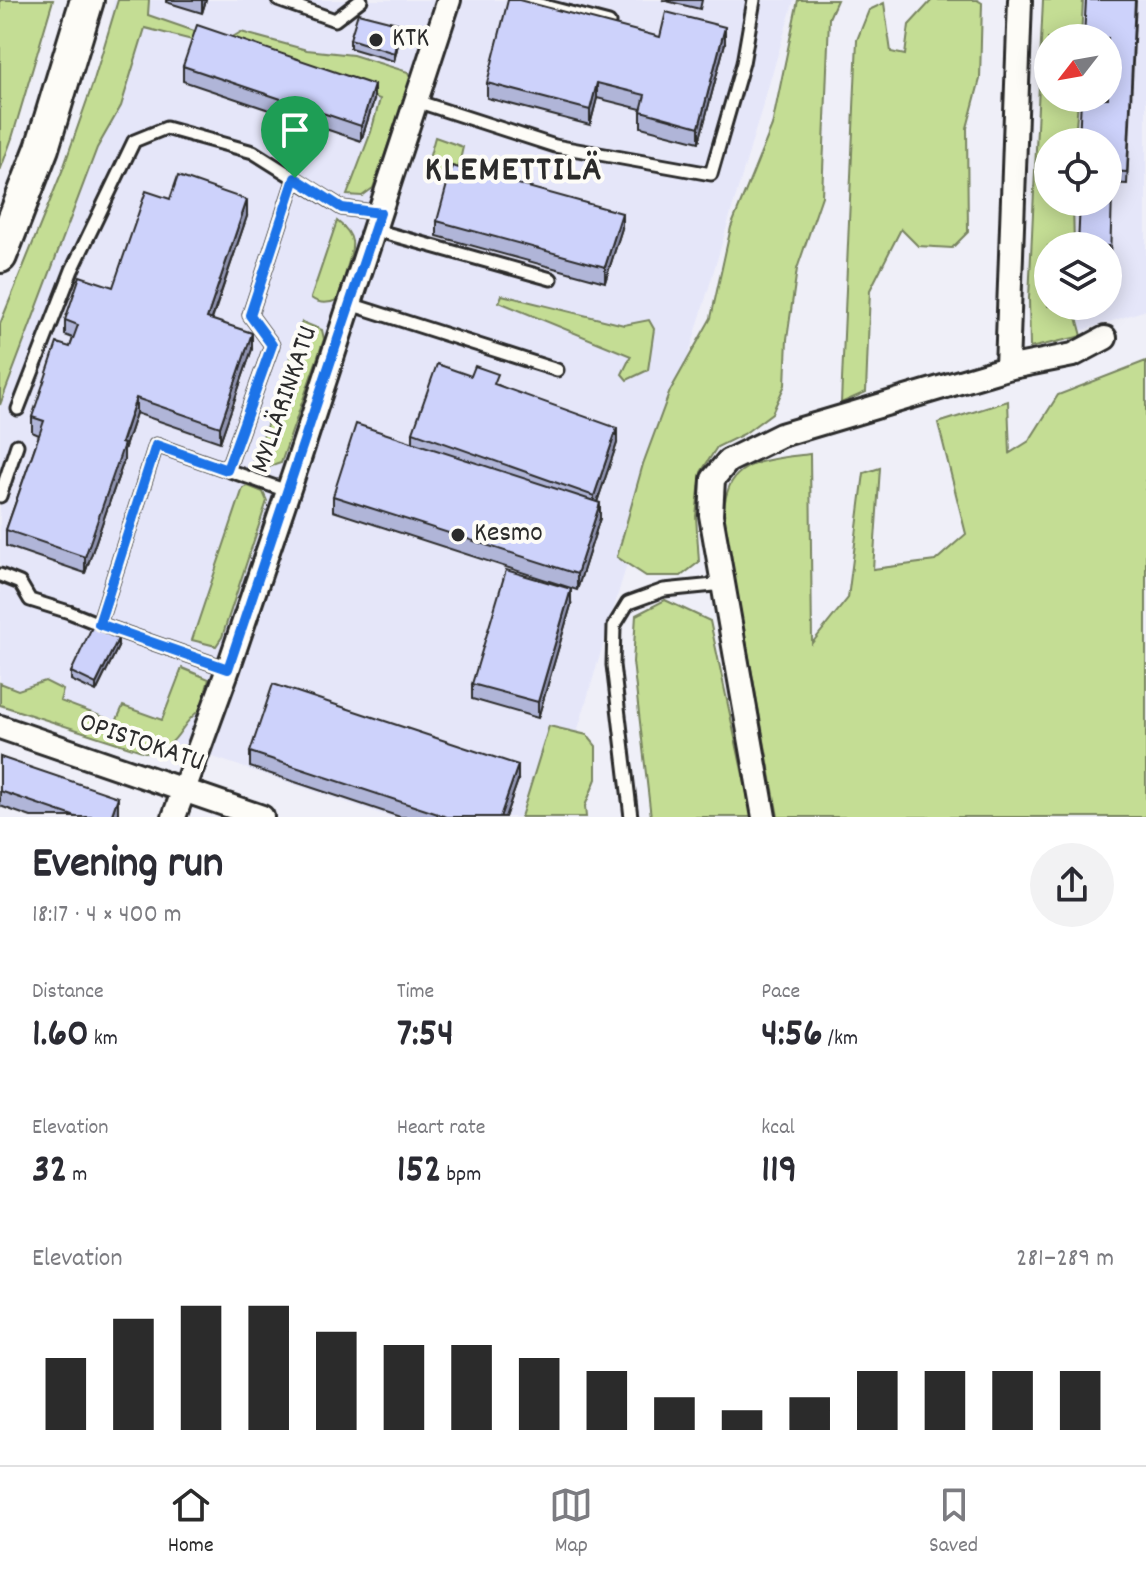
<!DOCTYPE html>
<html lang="en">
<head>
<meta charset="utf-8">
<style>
	:root { --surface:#fff; --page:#f2f2f3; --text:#2b2b33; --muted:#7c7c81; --line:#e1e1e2; --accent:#2b2b2b }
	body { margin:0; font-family:Dekko,sans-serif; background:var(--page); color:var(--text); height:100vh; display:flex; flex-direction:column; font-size:30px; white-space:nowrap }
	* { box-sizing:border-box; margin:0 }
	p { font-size:26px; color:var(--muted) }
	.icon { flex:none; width:44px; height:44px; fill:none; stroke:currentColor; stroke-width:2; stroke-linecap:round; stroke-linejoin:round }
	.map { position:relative; height:817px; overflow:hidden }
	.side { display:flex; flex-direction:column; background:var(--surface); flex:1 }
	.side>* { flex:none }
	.needle { width:52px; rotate:239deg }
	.controls { position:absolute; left:1034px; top:24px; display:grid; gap:16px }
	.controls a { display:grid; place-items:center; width:88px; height:88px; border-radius:50%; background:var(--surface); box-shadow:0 4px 20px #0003; font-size:40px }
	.pin { position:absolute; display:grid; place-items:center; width:68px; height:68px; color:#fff; margin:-82px -34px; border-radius:50% 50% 50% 0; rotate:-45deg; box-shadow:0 0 8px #0007 }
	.pin .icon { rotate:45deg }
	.round { display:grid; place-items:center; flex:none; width:84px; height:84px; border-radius:42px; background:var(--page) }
	.overview { display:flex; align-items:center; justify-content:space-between; height:136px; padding:0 32px }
	h1 { font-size:44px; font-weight:800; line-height:60px }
	.figures { display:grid; grid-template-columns:repeat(3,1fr); gap:12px; height:136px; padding:8px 32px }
	.figures div { display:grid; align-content:center }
	.figures b { font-size:40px; font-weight:800 }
	.figures small { font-size:22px; font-weight:400 }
	.figures p { font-size:22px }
	.chart { height:224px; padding:16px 32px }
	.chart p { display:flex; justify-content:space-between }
	.chart svg { width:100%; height:144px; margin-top:8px; stroke:var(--accent); stroke-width:6 }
	.tab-bar { display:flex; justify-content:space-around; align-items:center; height:112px; border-top:2px solid var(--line); background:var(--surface); font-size:22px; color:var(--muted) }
	.tab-bar a { display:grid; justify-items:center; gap:4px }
	.tab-bar .on { color:var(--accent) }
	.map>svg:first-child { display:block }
</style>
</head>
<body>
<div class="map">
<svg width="1146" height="817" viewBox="0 0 1146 817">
	<rect width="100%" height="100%" fill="#efeff8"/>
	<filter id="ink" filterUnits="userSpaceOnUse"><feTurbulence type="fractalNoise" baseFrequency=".0125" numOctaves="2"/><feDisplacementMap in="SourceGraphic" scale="16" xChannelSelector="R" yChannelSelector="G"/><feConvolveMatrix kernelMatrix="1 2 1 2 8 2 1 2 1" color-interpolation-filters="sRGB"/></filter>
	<g filter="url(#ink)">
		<!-- built -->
		<path fill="#e5e6f9" d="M114,0h680l-242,817h-162l-180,-61 -210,-74v-312l86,-223z
			M1079,0h67v310l-81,26 1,-30h42v-60h-41l1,-44h40v-60h-39l1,-44h38v-60h-32z"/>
		<!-- green -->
		<path fill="#c4dd94" stroke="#788460" stroke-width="2" d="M0,0h53l-41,138 -12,33z
			M118,0h31l-1,15 58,20 -14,5 -47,-12 -24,78 -24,42 -97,257v-81l63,-155 30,-86z
			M798,0h39l-8,18 -7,178 -25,73 -10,70 -2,46 -13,28 -28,21 -27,13 -16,25 -5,44 3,46 -18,14h-35l-29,-19 26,-93 27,-73 41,-73 20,-91 41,-101z
			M932,0h45l5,3 -2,76 -13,49 1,104 -16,16 -34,-2 -17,-17 -31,61 -4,102 -25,11 16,-363 12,-30 15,-7 7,49 14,3 4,-30z
			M1043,0h40l-2,38h-33v60h30l-3,44h-27v60h25l1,44h-26v60h26l8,30 -52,12 -1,-50z
			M241,32l66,18 46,5 55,17 3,7 -38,109 -11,8 -15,-1 24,-63 9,-33 -154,-58z
			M435,137l28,10 -8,35 -4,3 -27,-8z
			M337,221c20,15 17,25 10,47 -3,11 -6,22 -10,32 -9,4 -18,4 -26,-2z
			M502,295l122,30 25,-5 5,9 -6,41 -21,10 -5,-6 9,-18 -132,-54z
			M302,322l20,8 2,9 -43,124 -12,4 -16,-7 3,-3z
			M1146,361v456h-368l-55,-302c1,-8 2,-17 5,-25 10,-32 54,-32 82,-36l2,189 36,-45 16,-125 16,-5 -7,101 62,-8 31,-27 -28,-111 70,-22 2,52 19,-12 29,-46z
			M248,486l15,6 4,9 -45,136 -6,9 -24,-6 51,-152z
			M665,600l45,21 42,196h-101l-18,-155 3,-47z
			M182,668l27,11 -8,30c-26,18 -18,39 -56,43l-145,-47v-22l18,7 27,-9 18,9 -3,11 56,21 7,-16 39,14z
			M549,726l38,9 9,11v33l-11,27 1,11h-65z"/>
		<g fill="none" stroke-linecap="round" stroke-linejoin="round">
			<!-- lane casing -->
			<g stroke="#2b2b2b" stroke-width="17">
				<path id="lane" d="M278,0l57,20 26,-20
					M521,0l88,23
					M416,101l139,45 156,28 32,-111 11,-63
					M375,230l176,49
					M350,304l207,66
					M18,409l54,-139 62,-129 32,-13 87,24 89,56 38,5
					M227,470l45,-125 -22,-30 45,-137
					M0,496l17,-51
					M0,575l20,8 10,17 39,12 30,12
					M228,669l-129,-45 57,-179 131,46
					M631,817l-18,-152 1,-39 14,-23 36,-13 60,-6"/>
			</g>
			<!-- street casing -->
			<g stroke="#2b2b2b" stroke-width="28">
				<path id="street" d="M1007,368l13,-368
					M0,727l262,90
					M174,817l54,-148 71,-210 150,-459
					M764,817l-53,-302 2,-36 15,-18 53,-26 226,-67 66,-13 32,-17"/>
			</g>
			<!-- secondary casing -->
			<g stroke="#2b2b2b" stroke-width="38">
				<path id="secondary" d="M0,256l42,-108 45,-148"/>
			</g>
			<!-- lane -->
			<use href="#lane" stroke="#fdfcf7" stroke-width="11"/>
			<!-- street -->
			<use href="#street" stroke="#fdfcf7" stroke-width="22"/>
			<!-- secondary -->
			<use href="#secondary" stroke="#fdfcf7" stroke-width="32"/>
		</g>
		<!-- wall -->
		<path fill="#b0b5d8" stroke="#2b2b2b" stroke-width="2" d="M166,0h40l-4,13 -36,-11z
			M662,0h40l-2,9z
			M1136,0l-9,184 -19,-1v-41z
			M401,32l-7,29 -44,-13v-9z
			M660,37l65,6 -26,99 -58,-15v-18l-44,-11 -7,27 -103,-27v-15z
			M183,66l191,34 -13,41 -178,-60z
			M170,199l77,17 -35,104 40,29 -32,93 -84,-29 -12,37v10l-39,113 -79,-27v-16l33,-95 -7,-3v-15l38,-70 3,-9 -8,-3v-15l48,-33z
			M437,221l185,7 -17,54 -168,-46z
			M498,385l119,58 -20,59 3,16 -23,72 -244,-79v-15l80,-53v-11z
			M571,605l-33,113 -66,-19v-15z
			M118,647l-22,45 -25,-12v-8z
			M250,752l268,28 -13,37h-105l-150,-50z
			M0,757l118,56 -2,4h-85l-31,-11z"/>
		<!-- shaded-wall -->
		<path fill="#9093b0" stroke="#2b2b2b" stroke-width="2" d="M203,0h3l-4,13v-12z
			M401,24v8l-7,29v-8z
			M725,27v16l-26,99v-15z
			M597,83v15l-7,27v-15z
			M374,85v15l-13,41v-15z
			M247,200v16l-40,117v-15z
			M622,213v15l-17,54v-15z
			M252,333v16l-32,93v-15z
			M136,398v15l-12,37v10l-39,113v-16z
			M617,428v15l-23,68v-15z
			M600,503v15l-23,72v-16z
			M571,589v16l-33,113v-16z
			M118,639v8l-22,45v-8z
			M518,765v15l-13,37h-5z
			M118,797v16l-2,4h-5z"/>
		<!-- building -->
		<path fill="#cdd2fb" stroke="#2b2b2b" stroke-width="2" d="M508,0h11l141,37 6,-25 59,15 -26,100 -58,-16 4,-16 -48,-12 -7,27 -103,-27z
			M1086,0h49l-8,172 -19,-1v-29h-29l2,-44h27v-60h-24z
			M358,13l43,11 -7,29 -44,-14z
			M197,25l177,60 -13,41 -178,-60z
			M452,166l170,47 -17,54 -168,-46z
			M178,176l69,24 -40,118 45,15 -32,94 -84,-29 -15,45 3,1 -39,113 -79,-27 38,-109 -12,-4 25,-74 13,4 8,-22 -13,-5 15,-44 33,11 33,-96 24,8z
			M1108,194h4l-2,65h-2v-13h-30l2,-44h28z
			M437,364l34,12 4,-10 23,8 -4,10 123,44 -23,68 -181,-64z
			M356,424l244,79 -23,71 -244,-78z
			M506,570l65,19 -33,113 -66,-18z
			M92,627l26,12 -22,45 -25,-12z
			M273,684l245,81 -18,52h-53l-197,-65z
			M0,757l118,40 -7,20h-35l-76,-26z"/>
	</g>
	<g fill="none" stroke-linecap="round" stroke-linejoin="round" filter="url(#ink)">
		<!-- route casing -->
		<g stroke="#fff" stroke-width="16">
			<path id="route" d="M295,178l47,30 38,5 -152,456 -129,-45 57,-179 71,25 45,-125 -22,-30z"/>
		</g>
		<!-- route -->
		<use href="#route" stroke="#1a73e8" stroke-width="10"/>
	</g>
	<!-- markers -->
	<g fill="#2b2b2b" stroke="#fdfcf7" stroke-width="3">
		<circle cx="376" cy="40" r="8"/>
		<circle cx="458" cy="535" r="8"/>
	</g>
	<g text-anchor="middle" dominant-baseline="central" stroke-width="8" stroke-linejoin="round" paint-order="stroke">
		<!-- poi labels -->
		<g font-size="28" fill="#2b2b2b" stroke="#fdfcf7" text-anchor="start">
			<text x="392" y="40">KTK</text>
			<text x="474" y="535">Kesmo</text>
		</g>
		<!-- street labels -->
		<g font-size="28" fill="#2b2b2b" stroke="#fdfcf7">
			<text transform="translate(286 400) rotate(-71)">MYLLÄRINKATU</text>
			<text transform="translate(141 744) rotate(19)">OPISTOKATU</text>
		</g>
		<!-- district labels -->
		<g font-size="36" font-weight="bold" letter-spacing="2" fill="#2b2b2b" stroke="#fdfcf7">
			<text x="514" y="172">KLEMETTILÄ</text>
		</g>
	</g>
</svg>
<div class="controls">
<a><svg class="needle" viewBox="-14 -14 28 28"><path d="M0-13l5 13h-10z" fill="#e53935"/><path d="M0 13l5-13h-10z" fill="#7c7c81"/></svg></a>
<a><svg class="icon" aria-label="locate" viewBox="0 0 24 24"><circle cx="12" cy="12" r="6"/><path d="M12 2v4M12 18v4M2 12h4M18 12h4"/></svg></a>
<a><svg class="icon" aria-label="layers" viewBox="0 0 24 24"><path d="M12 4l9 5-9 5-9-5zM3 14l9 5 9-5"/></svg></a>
</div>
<div class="pin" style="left:295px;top:178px;background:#1e9e55"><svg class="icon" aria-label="arrive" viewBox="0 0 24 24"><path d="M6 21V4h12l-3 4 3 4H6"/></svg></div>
</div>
<section class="side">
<div class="overview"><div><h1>Evening run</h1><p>18:17 · 4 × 400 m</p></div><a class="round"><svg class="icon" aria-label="share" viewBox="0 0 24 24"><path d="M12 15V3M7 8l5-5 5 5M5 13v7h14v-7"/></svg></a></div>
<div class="figures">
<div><p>Distance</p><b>1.60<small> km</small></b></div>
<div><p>Time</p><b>7:54</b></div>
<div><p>Pace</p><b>4:56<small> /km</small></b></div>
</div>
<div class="figures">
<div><p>Elevation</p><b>32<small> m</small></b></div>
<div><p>Heart rate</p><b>152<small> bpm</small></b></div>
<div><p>kcal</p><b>119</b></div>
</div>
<div class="chart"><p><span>Elevation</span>281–289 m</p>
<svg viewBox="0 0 160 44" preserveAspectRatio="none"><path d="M5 44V22M15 44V10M25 44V6M35 44V6M45 44V14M55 44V18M65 44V18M75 44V22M85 44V26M95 44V34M105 44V38M115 44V34M125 44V26M135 44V26M145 44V26M155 44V26"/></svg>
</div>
</section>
<nav class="tab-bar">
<a class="on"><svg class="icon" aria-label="home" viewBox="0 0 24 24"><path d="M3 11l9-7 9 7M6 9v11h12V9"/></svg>Home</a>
<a><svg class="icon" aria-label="map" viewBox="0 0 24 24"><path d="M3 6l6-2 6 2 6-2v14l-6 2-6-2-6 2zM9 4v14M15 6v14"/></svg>Map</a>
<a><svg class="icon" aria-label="saved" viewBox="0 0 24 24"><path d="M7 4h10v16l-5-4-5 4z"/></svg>Saved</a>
</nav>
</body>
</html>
